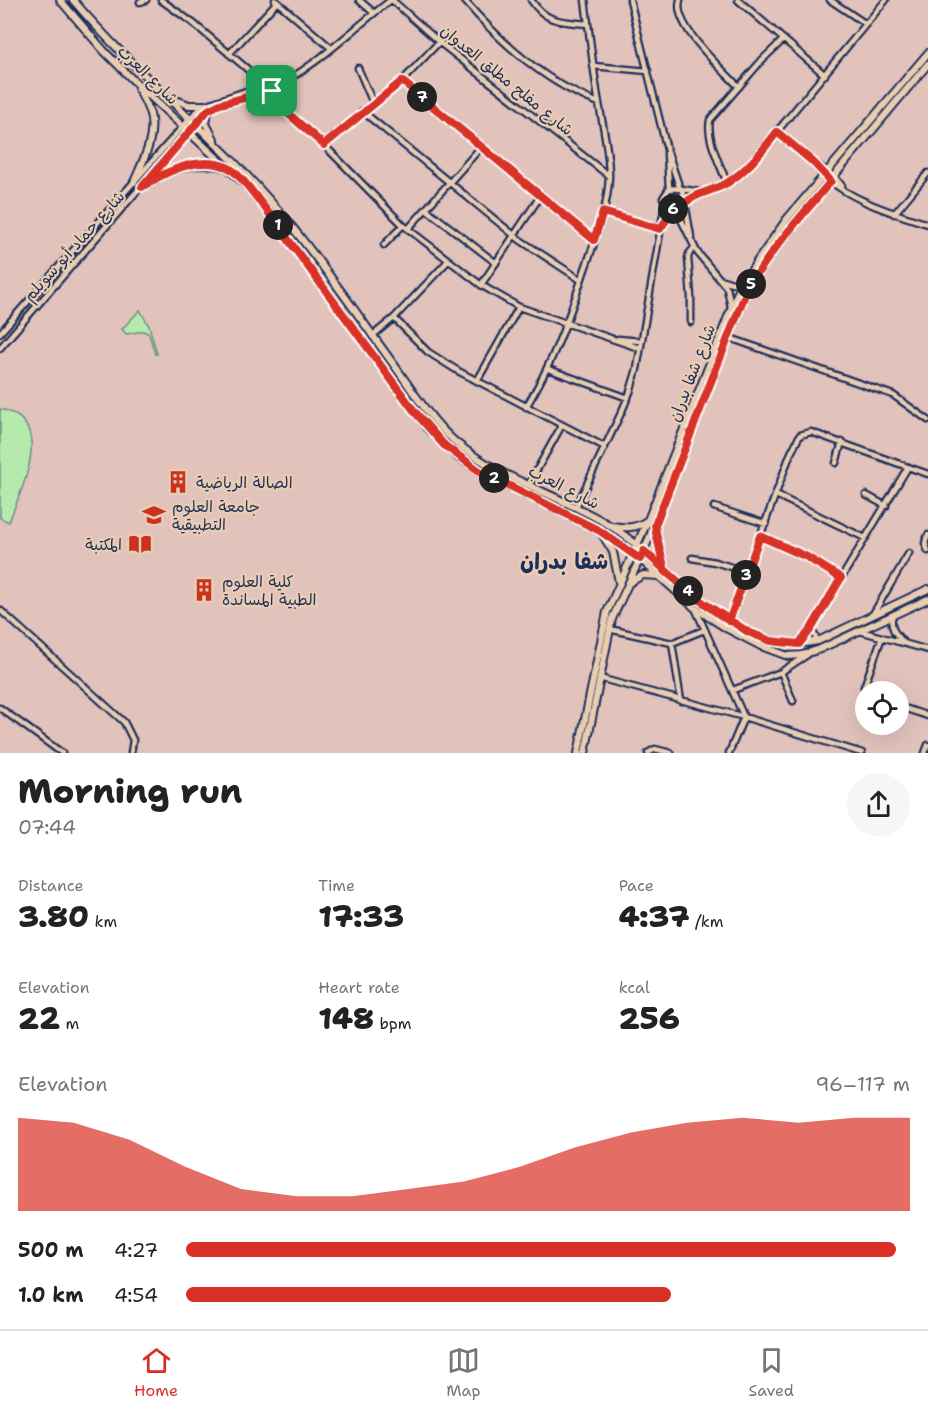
<!DOCTYPE html>
<html lang="en">
<head>
<meta charset="utf-8">
<style>
	:root { --surface:#fff; --page:#f6f6f6; --text:#222; --muted:#767676; --line:#e0e0e0; --accent:#d93025 }
	body { margin:0; font-family:"Shantell Sans","Playpen Sans Arabic",sans-serif; background:var(--page); color:var(--text); height:100vh; display:flex; flex-direction:column; font-size:22px; white-space:nowrap }
	* { box-sizing:border-box; margin:0 }
	p { font-size:20px; color:var(--muted) }
	.icon { flex:none; width:33px; height:33px; fill:none; stroke:currentColor; stroke-width:2; stroke-linecap:round; stroke-linejoin:round }
	.map { position:relative; height:753px; overflow:hidden }
	.drawer { display:flex; flex-direction:column; background:var(--surface); flex:1 }
	.drawer>* { flex:none }
	.buttons { position:absolute; left:855px; top:681px; display:grid; gap:12px }
	.buttons a { display:grid; place-items:center; width:54px; height:54px; border-radius:50%; background:var(--surface); box-shadow:0 6px 24px #0002; font-size:30px }
	.pin { position:absolute; display:grid; place-items:center; width:51px; height:51px; color:#fff; margin:-26px; border-radius:12px; box-shadow:0 3px 9px #0006 }
	.km { position:absolute; width:30px; height:30px; margin:-15px; border-radius:50%; background:#222; color:#fff; font-size:16px; line-height:30px; text-align:center }
	.round { display:grid; place-items:center; flex:none; width:63px; height:63px; border-radius:32px; background:var(--page) }
	.head { display:flex; align-items:center; justify-content:space-between; height:102px; padding:0 18px }
	h1 { font-size:33px; font-weight:800; line-height:45px }
	.metrics { display:grid; grid-template-columns:repeat(3,1fr); gap:9px; height:102px; padding:6px 18px }
	.metrics div { display:grid; align-content:center }
	.metrics b { font-size:30px; font-weight:800 }
	.metrics small { font-size:16px; font-weight:400 }
	.metrics p { font-size:16px }
	.chart { height:168px; padding:12px 18px }
	.chart p { display:flex; justify-content:space-between }
	.chart svg { width:100%; height:108px; margin-top:6px; fill:var(--accent); opacity:.7 }
	ul { padding:0 18px; list-style:none; font-size:20px }
	li { display:grid; grid-template-columns:96px 72px 1fr; align-items:center; height:45px }
	li i { height:15px; border-radius:8px; background:var(--accent) }
	.menu { display:flex; justify-content:space-around; align-items:center; height:84px; border-top:2px solid var(--line); background:var(--surface); font-size:16px; color:var(--muted) }
	.menu a { display:grid; justify-items:center; gap:3px }
	.menu .current { color:var(--accent) }
	.map>svg:first-child { display:block }
</style>
</head>
<body>
<div class="map">
<svg width="928" height="753" viewBox="0 0 928 753">
	<rect width="100%" height="100%" fill="#e2c3bc"/>
	<filter id="ink" filterUnits="userSpaceOnUse"><feTurbulence type="fractalNoise" baseFrequency=".0167" numOctaves="2"/><feDisplacementMap in="SourceGraphic" scale="12" xChannelSelector="R" yChannelSelector="G"/><feConvolveMatrix kernelMatrix="1 2 1 2 8 2 1 2 1" color-interpolation-filters="sRGB"/></filter>
	<g filter="url(#ink)">
		<!-- green -->
		<path fill="#b6eaac" stroke="#688c85" stroke-width="1.5" d="M140,310l9,16 8,28h-2l-6,-20 -5,-3 -18,3 -4,-5z
			M0,409c57,12 21,80 9,113l-9,-4z"/>
		<g fill="none" stroke-linecap="round" stroke-linejoin="round">
			<!-- minor casing -->
			<g stroke="#1b2f5e" stroke-width="9">
				<path id="minor" d="M161,0l32,23 59,50 10,12
					M275,0l56,48
					M359,0l15,13
					M392,0l47,42 170,134
					M464,0c37,43 81,83 135,103
					M531,0c16,24 31,21 57,24
					M630,0l37,150 13,39
					M680,0c-8,25 42,69 59,87
					M738,0l87,75
					M830,0l36,24
					M140,2l6,-2
					M229,54l48,-52
					M593,66l55,5
					M358,68l15,35
					M252,73l14,10
					M402,81l192,159
					M260.5 88a5.5 5.5 0 1 1 11 0a5.5 5.5 0 1 1-11 0Z
					M269,83l22,-5
					M272,88c45,-21 80,-59 119,-88
					M271,91l10,13
					M266,94l58,51 79,80 78,60 38,22 120,41
					M362,111l158,129 61,40
					M777,132l36,30 21,14 8,10
					M324,145l78,-64 37,-39
					M667,153l2,36
					M813,162c21,34 79,51 115,62
					M727,183c-7,-19 -21,-44 -17,-63l52,-60 21,-20
					M682,191l3,10c-3,8 -9,9 -17,6l-5,-9 6,-9c8,-2 23,2 32,3
					M685,201c21,-9 41,-17 60,-31l141,-170
					M685,203l6,34
					M426,209l70,54
					M676,209l21,43 30,36 4,19
					M603,212l57,17
					M894,214l34,-41
					M662,227l12,-18
					M408,229l74,-83
					M384,245l19,-20
					M723,280l9,3h12
					M481,285l60,-90
					M394,318l34,34 30,19 147,76
					M691,322v-25l-3,-39 1,-4 5,-6
					M0,333l194,-219 11,-9 56,-19
					M372,336l22,-18 54,-57
					M727,337l166,58 35,25
					M618,339l22,2
					M0,348l208,-238 12,-6 43,-11
					M548,369l80,29
					M477,381l42,-74
					M526,407c25,-41 41,-84 56,-129 11,-33 26,-67 27,-102 0,-30 -8,-56 -12,-85 -5,-31 -8,-61 -12,-91
					M836,463l6,-21
					M908,467l20,7
					M529,484l33,-59
					M776,495l89,43
					M866,495l20,11
					M576,507l46,-96 8,-19 7,-23 28,-166
					M714,507l52,17
					M928,535l-3,8 3,8
					M760,536l47,21 34,21
					M692,558l23,4 32,10
					M0,610l124,112 9,18 -2,13
					M696,610l48,107 -15,36
					M873,614l36,-61
					M892,617c-2,12 4,17 12,26
					M729,621l61,-166 10,-20 11,-3 97,35 -97,162 -12,15
					M609,629l63,14 32,-13
					M811,629l7,12
					M860,631l68,19
					M672,643l9,58
					M781,672l12,29
					M599,678l145,39 118,36
					M733,690l48,-18 26,-17
					M866,692l-2,-5 18,-50
					M898,706l30,10
					M0,708l62,45
					M648,753l7,-4 16,4
					M925,753l3,-8"/>
			</g>
			<!-- major casing -->
			<g stroke="#1b2f5e" stroke-width="10">
				<path id="major" d="M60,0l45,52 32,32 111,103 34,43 146,199 30,28 20,13 131,66 31,23 55,49 31,20 35,18 27,10 14,-1 18,-6 108,-50
					M73,0c67,79 150,142 215,222 39,47 73,98 109,147 17,24 34,51 56,71 44,38 107,55 156,85 50,31 86,83 140,108 23,10 45,13 69,8l110,-52
					M168,97l21,8h16
					M208,110l-2,14 8,15
					M134,182c9,-21 22,-45 16,-68 -3,-9 -8,-18 -12,-26
					M142,187c29,-19 50,-26 84,-20
					M612,526c14,2 24,3 36,-6
					M655,527l10,43
					M602,534l11,18 6,30
					M629,583l14,-8 15,1
					M578,753l29,-141 41,-92 89,-226 19,-31 31,-44 141,-166
					M585,753l27,-134 36,-78 96,-244 21,-35 33,-43 130,-155"/>
			</g>
			<!-- minor -->
			<use href="#minor" stroke="#eacdb1" stroke-width="4.5"/>
			<!-- major -->
			<use href="#major" stroke="#eacdb1" stroke-width="6"/>
		</g>
	</g>
	<g fill="none" stroke-linecap="round" stroke-linejoin="round" filter="url(#ink)">
		<!-- route casing -->
		<g stroke="#fff" stroke-width="12">
			<path id="route" d="M272,91l-4,3 -5,-1 -43,11 -12,6 -66,77c24,-16 56,-32 85,-20 12,5 29,30 38,41l150,204 29,33 34,25 122,61 40,28 4,-8c28,25 54,50 85,70l31,-85 47,21 34,21 -30,51 -12,15 -28,-3 -23,-9 -50,-33 -33,-28 -9,-38 -1,-8 89,-228c22,-43 56,-79 87,-116l-18,-19 -36,-30c-15,19 -29,38 -50,51 -16,9 -34,10 -46,24l-7,2 -14,20 -57,-17 -9,28 -192,-159 -78,64 -41,-36 -11,-18"/>
		</g>
		<!-- route -->
		<use href="#route" stroke="#d93025" stroke-width="8"/>
	</g>
	<!-- icons -->
	<defs>
		<g id="building-bare" transform="scale(1.8)"><path d="M-4-6H4V6H1V3H-1V6H-4ZM-2.5-4.3h1.7v1.8h-1.7ZM.8-4.3h1.7v1.8H.8ZM-2.5-1h1.7V.8h-1.7ZM.8-1h1.7V.8H.8Z" fill="#c8321e" stroke="#eacdb1" stroke-width="2.5" paint-order="stroke"/></g>
		<g id="university-bare" transform="scale(1.8)"><path d="M0-5L7-2L0 1L-7-2ZM-4 1L0 2.5L4 1V4Q0 6-4 4Z" fill="#c8321e" stroke="#eacdb1" stroke-width="2.5" paint-order="stroke"/></g>
		<g id="library-bare" transform="scale(1.8)"><path d="M-6-4Q-3-5.5-.7-3.5V5Q-3 3-6 4ZM6-4Q3-5.5 .7-3.5V5Q3 3 6 4Z" fill="#c8321e" stroke="#eacdb1" stroke-width="2.5" paint-order="stroke"/></g>
	</defs>
	<g fill-rule="evenodd">
		<use href="#building-bare" x="178" y="482"/>
		<use href="#university-bare" x="154" y="515"/>
		<use href="#library-bare" x="140" y="544"/>
		<use href="#building-bare" x="204" y="590"/>
	</g>
	<g text-anchor="middle" dominant-baseline="central" stroke-width="4.5" stroke-linejoin="round" paint-order="stroke">
		<!-- street labels -->
		<g font-size="16" fill="#1b2f5e" stroke="#eacdb1">
			<text transform="translate(148 75) rotate(44)">شارع العرب</text>
			<text transform="translate(507 80) rotate(39)">شارع مفلح مطلق العدوان</text>
			<text transform="translate(74 246) rotate(-48)">شارع حماد أبو سويلم</text>
			<text transform="translate(692 373) rotate(-69)">شارع شفا بدران</text>
			<text transform="translate(564 487) rotate(27)">شارع العرب</text>
		</g>
		<!-- poi labels -->
		<g font-size="16" fill="#1b2f5e" stroke="#eacdb1" text-anchor="start">
			<text x="196" y="482">الصالة الرياضية</text>
			<text x="172" y="506">جامعة العلوم<tspan x="172" dy="18">التطبيقية</tspan></text>
			<text x="122" y="544" text-anchor="end">المكتبة</text>
			<text x="222" y="581">كلية العلوم<tspan x="222" dy="18">الطبية المساندة</tspan></text>
		</g>
		<!-- district labels -->
		<g font-size="22" font-weight="bold" fill="#1b2f5e" stroke="#eacdb1">
			<text x="564" y="561">شفا بدران</text>
		</g>
	</g>
</svg>
<div class="buttons">
<a><svg class="icon" aria-label="locate" viewBox="0 0 24 24"><circle cx="12" cy="12" r="6"/><path d="M12 2v4M12 18v4M2 12h4M18 12h4"/></svg></a>
</div>
<div class="pin" style="left:272px;top:91px;background:#1e9e55"><svg class="icon" aria-label="arrive" viewBox="0 0 24 24"><path d="M6 21V4h12l-3 4 3 4H6"/></svg></div>
<b class="km" style="left:278px;top:225px">1</b>
<b class="km" style="left:494px;top:478px">2</b>
<b class="km" style="left:746px;top:575px">3</b>
<b class="km" style="left:688px;top:591px">4</b>
<b class="km" style="left:751px;top:284px">5</b>
<b class="km" style="left:673px;top:209px">6</b>
<b class="km" style="left:422px;top:97px">7</b>
</div>
<section class="drawer">
<div class="head"><div><h1>Morning run</h1><p>07:44</p></div><a class="round"><svg class="icon" aria-label="share" viewBox="0 0 24 24"><path d="M12 15V3M7 8l5-5 5 5M5 13v7h14v-7"/></svg></a></div>
<div class="metrics">
<div><p>Distance</p><b>3.80<small> km</small></b></div>
<div><p>Time</p><b>17:33</b></div>
<div><p>Pace</p><b>4:37<small> /km</small></b></div>
</div>
<div class="metrics">
<div><p>Elevation</p><b>22<small> m</small></b></div>
<div><p>Heart rate</p><b>148<small> bpm</small></b></div>
<div><p>kcal</p><b>256</b></div>
</div>
<div class="chart"><p><span>Elevation</span>96–117 m</p>
<svg viewBox="0 0 160 44" preserveAspectRatio="none"><path d="M0 44V6L10 8L20 15L30 26L40 35L50 38L60 38L70 35L80 32L90 26L100 18L110 12L120 8L130 6L140 8L150 6L160 6V44z"/></svg>
</div>
<ul>
<li><b>500 m</b>4:27<i style="width:98%"></i></li>
<li><b>1.0 km</b>4:54<i style="width:67%"></i></li>
</ul>
</section>
<nav class="menu">
<a class="current"><svg class="icon" aria-label="home" viewBox="0 0 24 24"><path d="M3 11l9-7 9 7M6 9v11h12V9"/></svg>Home</a>
<a><svg class="icon" aria-label="map" viewBox="0 0 24 24"><path d="M3 6l6-2 6 2 6-2v14l-6 2-6-2-6 2zM9 4v14M15 6v14"/></svg>Map</a>
<a><svg class="icon" aria-label="saved" viewBox="0 0 24 24"><path d="M7 4h10v16l-5-4-5 4z"/></svg>Saved</a>
</nav>
</body>
</html>
